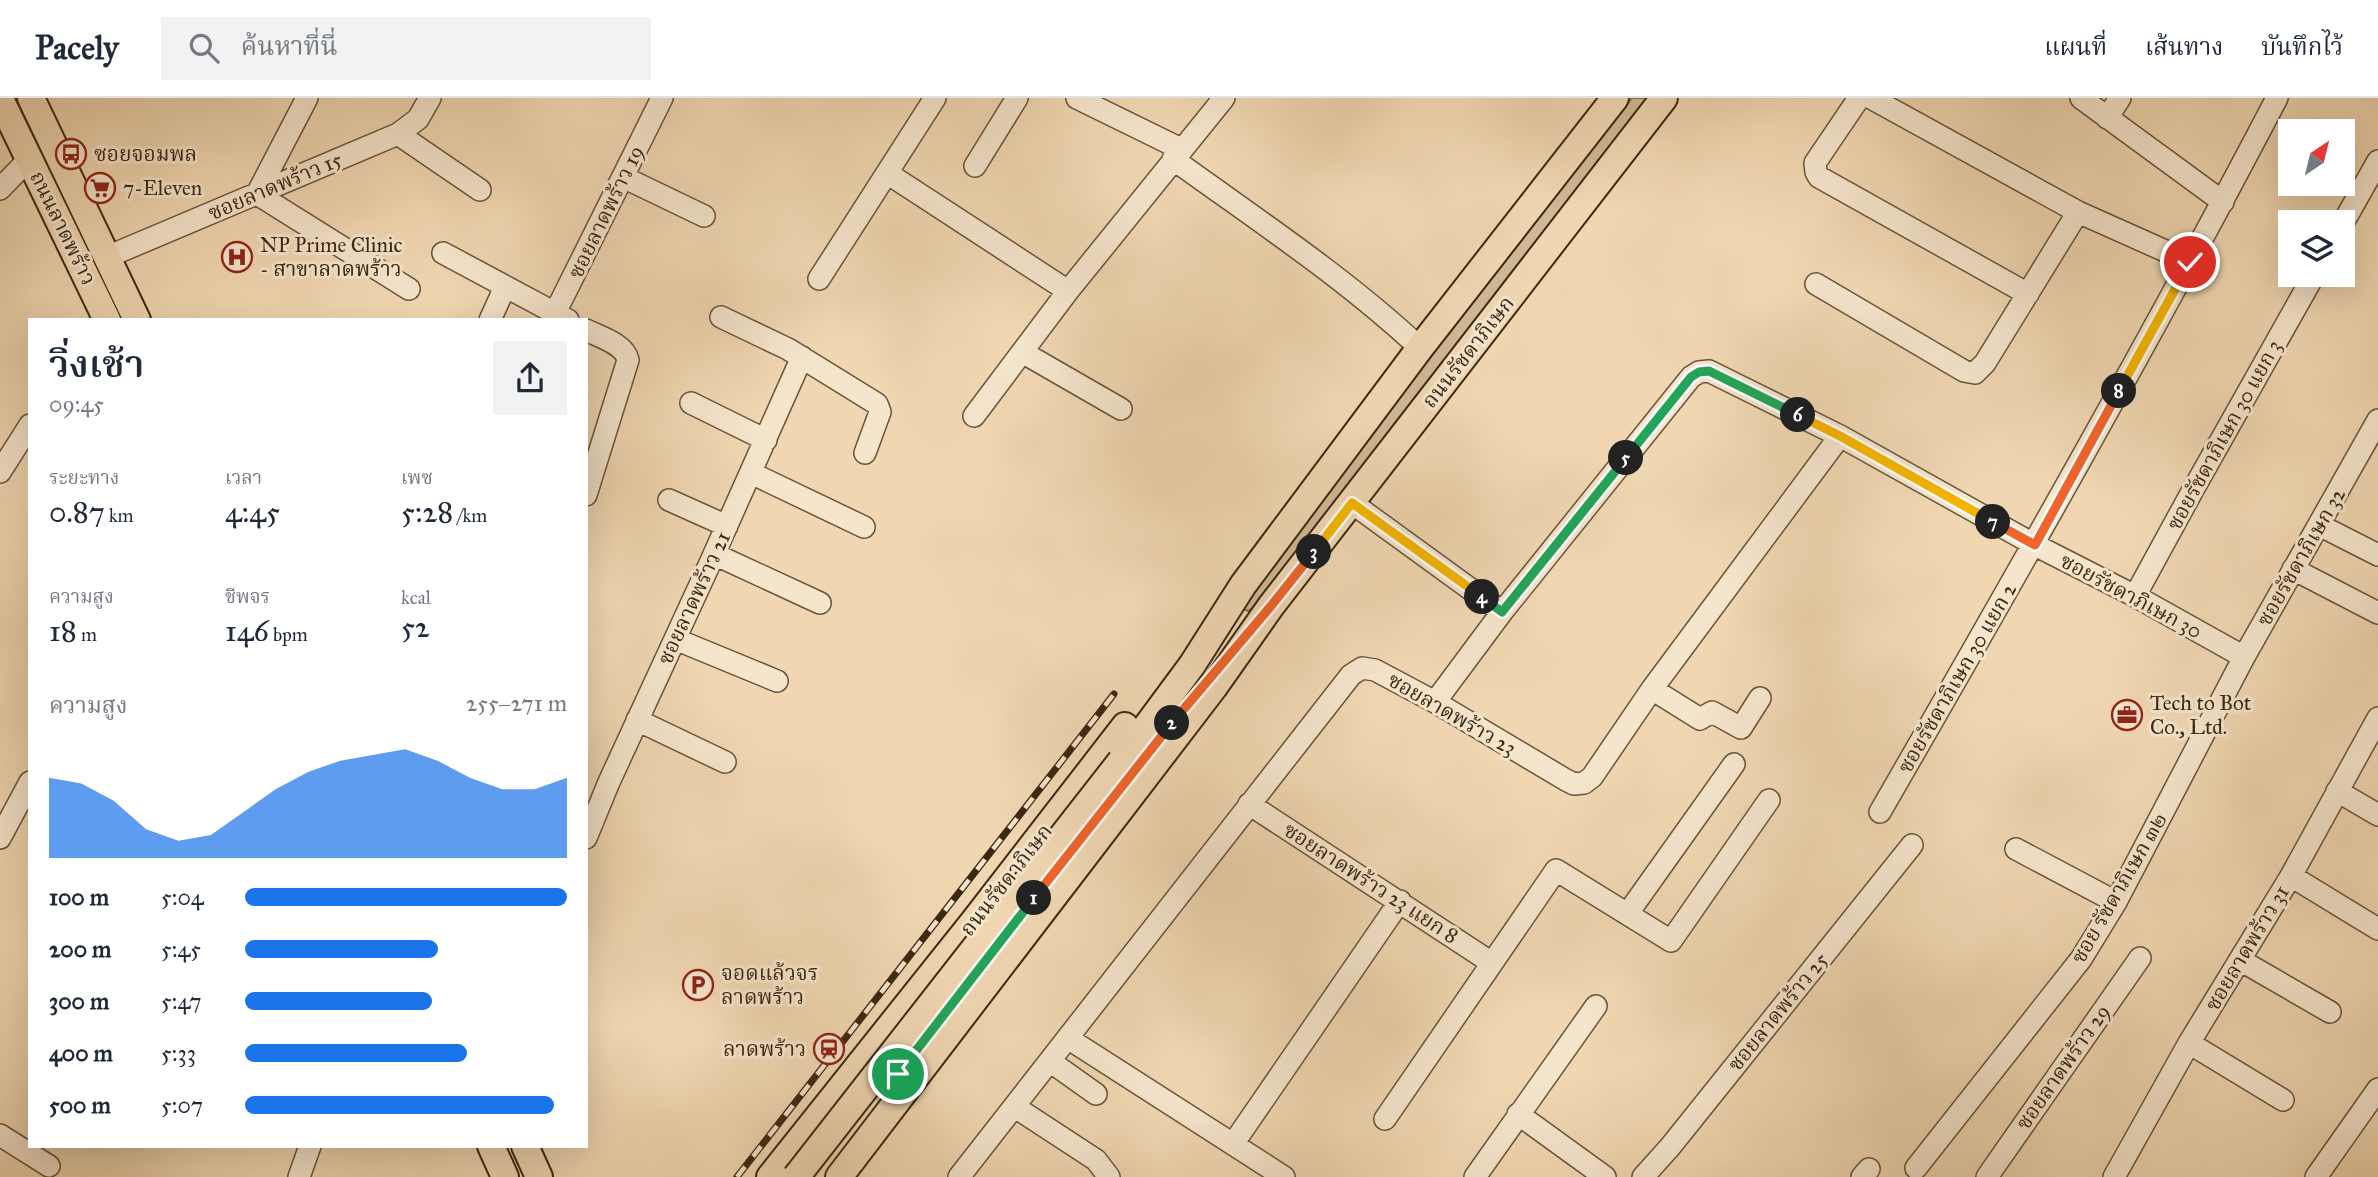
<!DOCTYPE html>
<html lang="th">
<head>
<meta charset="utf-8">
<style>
	:root { --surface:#fff; --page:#f2f2f3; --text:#1f2937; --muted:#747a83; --line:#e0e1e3; --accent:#1a73e8 }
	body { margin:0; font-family:"IM FELL Great Primer","Noto Serif Thai",serif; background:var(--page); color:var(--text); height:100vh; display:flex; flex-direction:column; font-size:26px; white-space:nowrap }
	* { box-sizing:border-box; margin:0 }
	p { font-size:23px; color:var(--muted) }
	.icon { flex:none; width:38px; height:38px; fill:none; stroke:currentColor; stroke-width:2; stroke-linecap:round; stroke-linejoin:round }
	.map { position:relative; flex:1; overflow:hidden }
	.side { position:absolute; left:28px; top:220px; width:560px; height:830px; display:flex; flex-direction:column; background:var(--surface); border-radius:0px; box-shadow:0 7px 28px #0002 }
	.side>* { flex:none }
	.needle { width:46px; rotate:35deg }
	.buttons { position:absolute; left:2278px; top:21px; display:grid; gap:14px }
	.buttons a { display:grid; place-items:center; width:77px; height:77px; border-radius:0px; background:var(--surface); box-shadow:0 7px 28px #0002; font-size:35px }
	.pin { position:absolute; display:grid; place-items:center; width:60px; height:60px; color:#fff; margin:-30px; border:4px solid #fff; border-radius:50%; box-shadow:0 2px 7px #0007 }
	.km { position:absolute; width:35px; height:35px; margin:-18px; border-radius:50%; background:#222; color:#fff; font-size:19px; line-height:35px; text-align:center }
	.round { display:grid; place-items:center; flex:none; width:74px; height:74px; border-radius:0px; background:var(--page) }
	.overview { display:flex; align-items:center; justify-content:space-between; height:119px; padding:0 21px }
	h1 { font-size:38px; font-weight:600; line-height:52px }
	.metrics { display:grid; grid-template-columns:repeat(3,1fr); gap:10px; height:119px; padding:7px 21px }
	.metrics div { display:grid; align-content:center }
	.metrics b { font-size:30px; font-weight:600 }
	.metrics small { font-size:19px; font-weight:400 }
	.metrics p { font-size:19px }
	.chart { height:196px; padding:14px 21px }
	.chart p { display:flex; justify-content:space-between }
	.chart svg { width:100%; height:126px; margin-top:7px; fill:var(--accent); opacity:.7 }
	ul { padding:0 21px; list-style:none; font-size:23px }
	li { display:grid; grid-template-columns:112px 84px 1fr; align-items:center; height:52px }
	li i { height:18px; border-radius:9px; background:var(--accent) }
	header { display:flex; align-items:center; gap:42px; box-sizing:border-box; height:98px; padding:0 35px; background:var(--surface); border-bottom:2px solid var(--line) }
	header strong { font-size:33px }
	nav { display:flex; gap:38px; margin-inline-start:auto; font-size:24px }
	.search { width:490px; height:63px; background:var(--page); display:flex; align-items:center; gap:18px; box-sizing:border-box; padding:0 24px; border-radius:0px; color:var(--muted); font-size:26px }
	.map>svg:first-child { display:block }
</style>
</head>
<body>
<header>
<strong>Pacely</strong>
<div class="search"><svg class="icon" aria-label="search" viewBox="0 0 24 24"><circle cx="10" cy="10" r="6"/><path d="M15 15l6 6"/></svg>ค้นหาที่นี่</div>
<nav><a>แผนที่</a><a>เส้นทาง</a><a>บันทึกไว้</a></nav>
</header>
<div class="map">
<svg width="2378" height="1079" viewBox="0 0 2378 1079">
	<rect width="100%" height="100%" fill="#f0d7b2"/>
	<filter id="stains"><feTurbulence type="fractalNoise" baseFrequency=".00286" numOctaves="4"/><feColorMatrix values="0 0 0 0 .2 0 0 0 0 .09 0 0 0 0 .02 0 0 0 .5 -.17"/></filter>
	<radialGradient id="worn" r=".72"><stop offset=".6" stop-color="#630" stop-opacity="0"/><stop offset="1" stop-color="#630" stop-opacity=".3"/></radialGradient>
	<!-- green -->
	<path fill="#d1b997" stroke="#867054" stroke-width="2" d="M1632,0h16l-396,510 -4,3 -4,-2 -1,-4 91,-124z"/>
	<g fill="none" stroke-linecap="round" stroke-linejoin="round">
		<!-- minor casing -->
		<g stroke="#685439" stroke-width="24">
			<path id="minor" d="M307,0l-50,96 152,95
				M1077,0l104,51
				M1859,0l-44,65 1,9 3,5 209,117
				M1871,0l207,114 112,50
				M2081,0l142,104
				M2107,20l13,-20
				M398,36l82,56
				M1173,61c84,61 171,118 247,189
				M975,68l42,-68
				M887,75l181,118
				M623,79l81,39
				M0,91l29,-30
				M2343,125l35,-62
				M443,155l112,60
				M107,159l291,-123 20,-15 12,-21
				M819,181l116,-181
				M1816,186l148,87 11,2 10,-10 93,-151
				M721,219l67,32 89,55 3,8 -15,41
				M490,222l15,-33
				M568,222l-13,-7 107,-215
				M586,232c14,7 39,14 42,30l-42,135
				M1022,254l99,57
				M691,305l75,37
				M974,318l94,-125 156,-193
				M0,374l30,-47
				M751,375l113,54
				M669,402l58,26
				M1352,405l150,109 189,-235 8,-5 10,-1 131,65 195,109 100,51 109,61
				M2319,427l59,30
				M714,456l106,49
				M2293,471l85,44
				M2135,498l59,-108 120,-213
				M675,541l102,42
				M1652,591l48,30 12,-7 29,16 19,-30
				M1435,604l67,-90
				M637,622l88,42
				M2337,693l41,24
				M1249,706l243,159
				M1880,714c136,-236 271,-473 397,-714
				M0,740l30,-56
				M586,740l23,-56 102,-221 91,-204
				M2016,751l100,53
				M2291,778l87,53
				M1628,815l106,-149
				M2240,862l90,52
				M1069,941l215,138
				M2189,945l94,57
				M1051,964l45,32
				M1015,1009l81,53 13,17
				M1518,1016l87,63
				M1385,1021l171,-249 115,71 98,-141
				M0,1037l49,31
				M1233,1046l167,-243
				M1916,1070l165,-209 35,-57 128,-245 134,-237
				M299,1079l11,-31
				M959,1079l392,-502 11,-7 13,2 60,32 131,78 8,4 10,-1 8,-6 60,-88 188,-253
				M1475,1079l121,-171
				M1643,1079l27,-30 242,-302
				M1862,1079l7,-8
				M1987,1079l153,-219
				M2114,1079l75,-134 102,-167 87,-158
				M2316,1079l62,-88"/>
		</g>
		<!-- major casing -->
		<g stroke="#3b2811" stroke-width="30">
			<path id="major" d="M31,0l106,222
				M0,1l107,221
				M1121,663l71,-96 51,-80 177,-237 195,-250
				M491,1048l14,31
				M525,1048l14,31
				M770,1079l204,-256 151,-195
				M839,1079l375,-490 57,-81 393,-508"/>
		</g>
		<!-- minor -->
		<use href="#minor" stroke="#f5e5cd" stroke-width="21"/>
		<!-- major -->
		<use href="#major" stroke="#f0d7b2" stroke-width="26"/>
		<!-- rail casing -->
		<g stroke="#3b2811" stroke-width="7">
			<path id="rail" d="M737,1079l377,-483"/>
		</g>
		<!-- rail -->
		<use href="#rail" stroke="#f5e5cd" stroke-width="4.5" stroke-dasharray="13" stroke-linecap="butt"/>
		<!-- major-bridge casing -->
		<g stroke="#3b2811" stroke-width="30" stroke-linecap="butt">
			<path id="major-bridge" d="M796,1079l325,-416"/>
		</g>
		<!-- major-bridge -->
		<use href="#major-bridge" stroke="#f0d7b2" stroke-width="26"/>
	</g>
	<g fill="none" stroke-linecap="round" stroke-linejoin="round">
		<!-- split-1 casing -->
		<g stroke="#fff" stroke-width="14">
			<path id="split-1" d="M898,976l136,-176"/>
		</g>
		<!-- split-2 casing -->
		<g stroke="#fff" stroke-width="14">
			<path id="split-2" d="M1034,800l138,-175"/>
		</g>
		<!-- split-3 casing -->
		<g stroke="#fff" stroke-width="14">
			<path id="split-3" d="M1172,625l99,-117 43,-54"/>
		</g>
		<!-- split-4 casing -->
		<g stroke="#fff" stroke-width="14">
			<path id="split-4" d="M1314,454l38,-49 130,94"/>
		</g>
		<!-- split-5 casing -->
		<g stroke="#fff" stroke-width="14">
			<path id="split-5" d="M1482,499l20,15 124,-154"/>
		</g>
		<!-- split-6 casing -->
		<g stroke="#fff" stroke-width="14">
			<path id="split-6" d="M1626,360l65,-81 8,-5 10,-1 89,44"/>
		</g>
		<!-- split-7 casing -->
		<g stroke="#fff" stroke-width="14">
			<path id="split-7" d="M1798,317l42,21 153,86"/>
		</g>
		<!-- split-8 casing -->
		<g stroke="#fff" stroke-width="14">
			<path id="split-8" d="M1993,424l42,23 84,-154"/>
		</g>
		<!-- split-9 casing -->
		<g stroke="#fff" stroke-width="14">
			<path id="split-9" d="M2119,293l71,-129"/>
		</g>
		<!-- split-1 -->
		<use href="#split-1" stroke="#22a559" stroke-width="9"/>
		<!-- split-2 -->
		<use href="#split-2" stroke="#f0652b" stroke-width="9"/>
		<!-- split-3 -->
		<use href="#split-3" stroke="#f0652b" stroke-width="9"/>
		<!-- split-4 -->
		<use href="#split-4" stroke="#f5b400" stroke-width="9"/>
		<!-- split-5 -->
		<use href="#split-5" stroke="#22a559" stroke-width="9"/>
		<!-- split-6 -->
		<use href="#split-6" stroke="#22a559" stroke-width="9"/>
		<!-- split-7 -->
		<use href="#split-7" stroke="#f5b400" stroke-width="9"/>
		<!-- split-8 -->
		<use href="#split-8" stroke="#f0652b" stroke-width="9"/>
		<!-- split-9 -->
		<use href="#split-9" stroke="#f5b400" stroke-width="9"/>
	</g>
	<!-- icons -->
	<defs>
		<g id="bus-ring" transform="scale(1.575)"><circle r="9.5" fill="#f5e5cd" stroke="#8f2418" stroke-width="1.5"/><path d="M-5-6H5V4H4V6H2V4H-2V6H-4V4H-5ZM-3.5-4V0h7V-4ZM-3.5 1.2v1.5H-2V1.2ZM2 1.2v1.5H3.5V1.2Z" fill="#8f2418"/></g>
		<g id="supermarket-ring" transform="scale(1.575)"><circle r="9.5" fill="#f5e5cd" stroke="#8f2418" stroke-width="1.5"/><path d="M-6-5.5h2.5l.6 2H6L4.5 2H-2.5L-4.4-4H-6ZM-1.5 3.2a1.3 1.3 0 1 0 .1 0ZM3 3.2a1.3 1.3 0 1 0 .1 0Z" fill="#8f2418"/></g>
		<g id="hospital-ring" transform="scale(1.575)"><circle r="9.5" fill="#f5e5cd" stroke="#8f2418" stroke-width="1.5"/><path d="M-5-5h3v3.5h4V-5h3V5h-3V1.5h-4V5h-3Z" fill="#8f2418"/></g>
		<g id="office-ring" transform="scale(1.575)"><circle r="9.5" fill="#f5e5cd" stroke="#8f2418" stroke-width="1.5"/><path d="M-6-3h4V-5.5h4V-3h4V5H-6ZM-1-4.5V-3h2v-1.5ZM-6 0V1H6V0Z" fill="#8f2418"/></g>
		<g id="parking-ring" transform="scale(1.575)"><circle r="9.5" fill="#f5e5cd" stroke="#8f2418" stroke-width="1.5"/><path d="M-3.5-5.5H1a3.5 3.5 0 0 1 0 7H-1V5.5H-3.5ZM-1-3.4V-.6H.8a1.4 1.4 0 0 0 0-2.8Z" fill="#8f2418"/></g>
		<g id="station-ring" transform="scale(1.575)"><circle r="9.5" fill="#f5e5cd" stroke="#8f2418" stroke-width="1.5"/><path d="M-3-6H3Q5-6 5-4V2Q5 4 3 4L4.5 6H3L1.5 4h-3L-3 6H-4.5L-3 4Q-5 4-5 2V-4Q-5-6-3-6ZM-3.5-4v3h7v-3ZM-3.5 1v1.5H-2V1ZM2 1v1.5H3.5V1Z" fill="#8f2418"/></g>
	</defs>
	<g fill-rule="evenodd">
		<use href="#bus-ring" x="71" y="56"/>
		<use href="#supermarket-ring" x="100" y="90"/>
		<use href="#hospital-ring" x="237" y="159"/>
		<use href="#office-ring" x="2127" y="617"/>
		<use href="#parking-ring" x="698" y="887"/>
		<use href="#station-ring" x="829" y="951"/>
	</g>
	<g text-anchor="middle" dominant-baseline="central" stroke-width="6" stroke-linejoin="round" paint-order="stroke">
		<!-- poi labels -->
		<g font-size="21" fill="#3b2811" stroke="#f5e5cd" text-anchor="start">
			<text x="94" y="56">ซอยจอมพล</text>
			<text x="123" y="90">7-Eleven</text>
			<text x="260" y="147">NP Prime Clinic<tspan x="260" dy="24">- สาขาลาดพร้าว</tspan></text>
			<text x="2150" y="605">Tech to Bot<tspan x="2150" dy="24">Co., Ltd.</tspan></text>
			<text x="721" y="875">จอดแล้วจร<tspan x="721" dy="24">ลาดพร้าว</tspan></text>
			<text x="806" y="951" text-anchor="end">ลาดพร้าว</text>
		</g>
		<!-- street labels -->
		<g font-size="21" fill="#3b2811" stroke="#f5e5cd">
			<text transform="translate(275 88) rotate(-23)">ซอยลาดพร้าว 15</text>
			<text transform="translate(606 114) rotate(-64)">ซอยลาดพร้าว 19</text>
			<text transform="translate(63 130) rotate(64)">ถนนลาดพร้าว</text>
			<text transform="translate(1468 254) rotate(-52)">ถนนรัชดาภิเษก</text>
			<text transform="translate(2224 337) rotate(-61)">ซอยรัชดาภิเษก 30 แยก 3</text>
			<text transform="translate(2301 459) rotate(-60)">ซอยรัชดาภิเษก 32</text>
			<text transform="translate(2131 498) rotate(28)">ซอยรัชดาภิเษก 30</text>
			<text transform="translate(694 500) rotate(-65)">ซอยลาดพร้าว 21</text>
			<text transform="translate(1957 580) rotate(-60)">ซอยรัชดาภิเษก 30 แยก 2</text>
			<text transform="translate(1452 616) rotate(30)">ซอยลาดพร้าว 23</text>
			<text transform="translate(1006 782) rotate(-52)">ถนนรัชดาภิเษก</text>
			<text transform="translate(1371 785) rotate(33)">ซอยลาดพร้าว 23 แยก 8</text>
			<text transform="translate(2119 790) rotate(-60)">ซอย รัชดาภิเษก ๓๒</text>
			<text transform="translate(2247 850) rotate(-59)">ซอยลาดพร้าว 31</text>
			<text transform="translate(1778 914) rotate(-51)">ซอยลาดพร้าว 25</text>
			<text transform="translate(2063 969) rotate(-55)">ซอยลาดพร้าว 29</text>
		</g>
	</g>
	<rect width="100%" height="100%" filter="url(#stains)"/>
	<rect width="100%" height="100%" fill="url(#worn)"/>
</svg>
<div class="buttons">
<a><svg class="needle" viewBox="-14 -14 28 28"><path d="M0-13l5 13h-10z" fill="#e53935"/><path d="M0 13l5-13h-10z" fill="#747a83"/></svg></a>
<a><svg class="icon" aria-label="layers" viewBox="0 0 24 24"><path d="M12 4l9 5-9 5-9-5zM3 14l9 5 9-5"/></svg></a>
</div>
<div class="pin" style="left:898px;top:976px;background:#1e9e55"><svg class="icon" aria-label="arrive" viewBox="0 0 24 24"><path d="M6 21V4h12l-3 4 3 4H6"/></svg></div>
<div class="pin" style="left:2190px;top:164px;background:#d93025"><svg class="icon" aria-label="check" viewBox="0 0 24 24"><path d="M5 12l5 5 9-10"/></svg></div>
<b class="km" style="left:1034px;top:800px">1</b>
<b class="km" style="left:1172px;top:625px">2</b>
<b class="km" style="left:1314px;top:454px">3</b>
<b class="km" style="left:1482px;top:499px">4</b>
<b class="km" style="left:1626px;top:360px">5</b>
<b class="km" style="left:1798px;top:317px">6</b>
<b class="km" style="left:1993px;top:424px">7</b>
<b class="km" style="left:2119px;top:293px">8</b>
<section class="side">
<div class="overview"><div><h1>วิ่งเช้า</h1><p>09:45</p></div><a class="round"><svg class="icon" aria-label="share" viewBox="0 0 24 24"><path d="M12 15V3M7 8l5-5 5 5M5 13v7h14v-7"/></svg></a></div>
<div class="metrics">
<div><p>ระยะทาง</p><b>0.87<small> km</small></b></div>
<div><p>เวลา</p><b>4:45</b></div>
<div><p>เพซ</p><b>5:28<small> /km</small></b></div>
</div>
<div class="metrics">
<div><p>ความสูง</p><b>18<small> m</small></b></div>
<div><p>ชีพจร</p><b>146<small> bpm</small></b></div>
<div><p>kcal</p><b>52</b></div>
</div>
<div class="chart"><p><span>ความสูง</span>255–271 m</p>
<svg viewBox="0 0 160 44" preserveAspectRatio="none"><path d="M0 44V16L10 18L20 24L30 34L40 38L50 36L60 28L70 20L80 14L90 10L100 8L110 6L120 10L130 16L140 20L150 20L160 16V44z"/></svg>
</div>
<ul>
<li><b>100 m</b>5:04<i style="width:100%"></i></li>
<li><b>200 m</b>5:45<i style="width:60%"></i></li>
<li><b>300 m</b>5:47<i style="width:58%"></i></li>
<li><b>400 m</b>5:33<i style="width:69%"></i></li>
<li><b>500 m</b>5:07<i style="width:96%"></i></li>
</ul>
</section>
</div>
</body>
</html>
